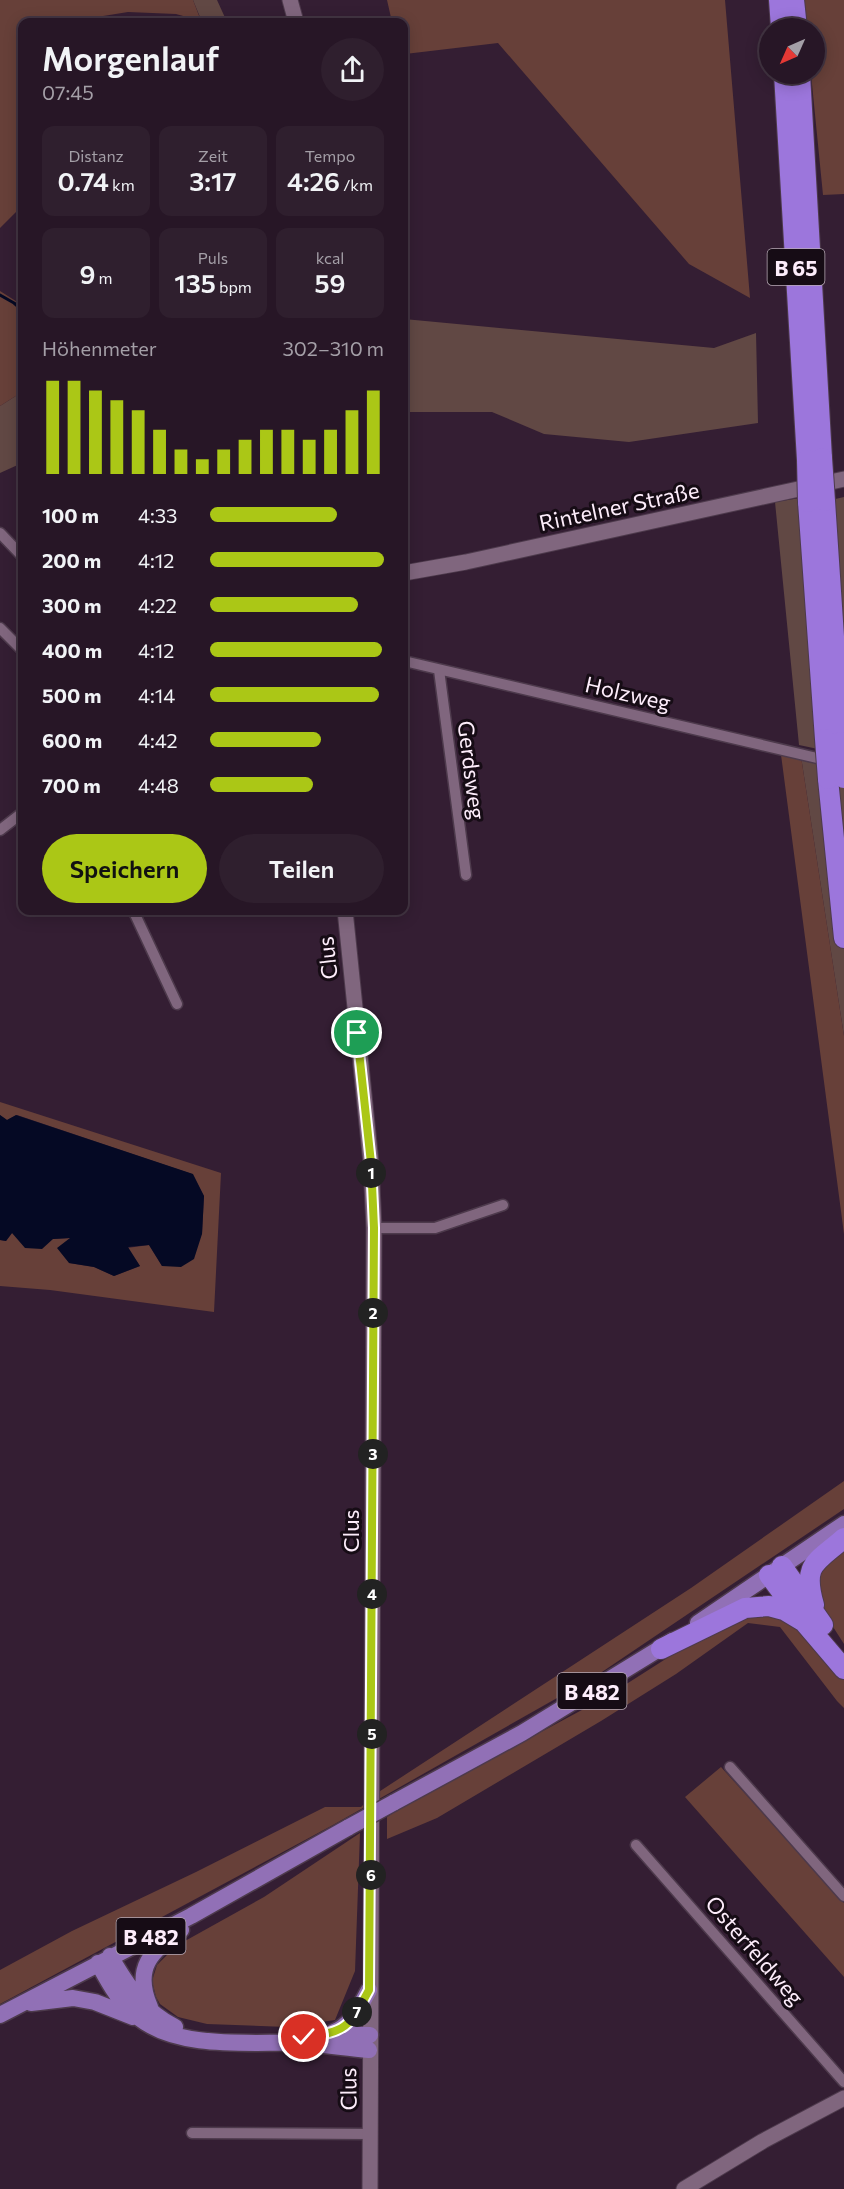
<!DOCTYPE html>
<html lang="de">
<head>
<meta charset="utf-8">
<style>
	:root { --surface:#271626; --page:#2f1f2e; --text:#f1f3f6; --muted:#a49fa7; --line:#433543; --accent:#abc716 }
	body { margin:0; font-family:Commissioner,sans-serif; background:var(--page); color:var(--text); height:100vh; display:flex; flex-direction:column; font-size:22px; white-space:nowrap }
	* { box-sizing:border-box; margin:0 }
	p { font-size:20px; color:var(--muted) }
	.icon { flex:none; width:33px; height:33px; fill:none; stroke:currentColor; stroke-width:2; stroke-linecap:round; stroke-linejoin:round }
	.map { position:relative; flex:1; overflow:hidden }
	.side { position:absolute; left:18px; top:18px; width:390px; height:897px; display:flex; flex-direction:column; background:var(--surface); border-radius:12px; box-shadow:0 3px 15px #0003,0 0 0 2px var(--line) }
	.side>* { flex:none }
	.needle { width:39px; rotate:225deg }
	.fabs { position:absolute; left:759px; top:18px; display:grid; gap:12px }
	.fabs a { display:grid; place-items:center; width:66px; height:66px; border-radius:50%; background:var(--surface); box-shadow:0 3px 15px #0003,0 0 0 2px var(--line); font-size:30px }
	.pin { position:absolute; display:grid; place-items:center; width:51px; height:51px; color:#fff; margin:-26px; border:3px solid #fff; border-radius:50%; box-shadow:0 2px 6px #0007 }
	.km { position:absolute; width:30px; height:30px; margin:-15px; border-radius:50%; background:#222; color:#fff; font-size:16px; line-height:30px; text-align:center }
	.round { display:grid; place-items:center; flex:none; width:63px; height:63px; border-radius:32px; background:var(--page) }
	.headline { display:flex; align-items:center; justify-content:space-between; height:102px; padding:0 24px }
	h1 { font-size:33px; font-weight:600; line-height:45px }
	.metrics { display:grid; grid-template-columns:repeat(3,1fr); gap:9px; height:102px; padding:6px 24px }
	.metrics div { display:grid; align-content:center; border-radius:12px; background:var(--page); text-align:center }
	.metrics b { font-size:26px; font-weight:600 }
	.metrics small { font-size:16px; font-weight:400 }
	.metrics p { font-size:16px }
	.chart { height:168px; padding:12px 24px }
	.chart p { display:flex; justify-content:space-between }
	.chart svg { width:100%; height:108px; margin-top:6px; stroke:var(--accent); stroke-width:6 }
	.action { display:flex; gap:12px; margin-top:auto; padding:12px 24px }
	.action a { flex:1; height:69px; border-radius:36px; background:var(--accent); color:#111; font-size:24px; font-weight:600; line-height:69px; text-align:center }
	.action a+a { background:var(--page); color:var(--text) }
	ul { padding:0 24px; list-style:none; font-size:20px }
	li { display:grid; grid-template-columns:96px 72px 1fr; align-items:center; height:45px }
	li i { height:15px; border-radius:8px; background:var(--accent) }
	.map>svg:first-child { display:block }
</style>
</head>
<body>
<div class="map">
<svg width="844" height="2189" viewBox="0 0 844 2189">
	<rect width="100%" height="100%" fill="#341e33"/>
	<!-- green -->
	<path fill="#614844" d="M193,0h24l10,22h-25z
		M404,319l310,29 42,-15 2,90 -129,19 -85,-8 -52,-22h-88z
		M22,392v71l-22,10v-67z
		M844,497v175l-13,-172z
		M800,498l18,251 -19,-4 -24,-243z
		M800,750l44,9v277z"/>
	<!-- forest -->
	<path fill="#674039" d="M0,0h193l8,21 -25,-7 -48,-2 -62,10h-44v184l-22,22z
		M387,0h338l25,298 -61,-34 -191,-221 -93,11 -1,-32h-12z
		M804,0h40v194l-21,1 -12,-121h3v-46h-7z
		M0,291l22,14v87l-22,14z
		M780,747l20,3 44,286v198z
		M0,1102l221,71 -7,139 -164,-22 -50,-4v-46l6,1 6,-8 41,6 19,-1 -3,25 25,4 20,9 26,-10 -13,-18 22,-3 13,21 40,-32 2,-38 -12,-22 -175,-59 -10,5 -7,-5z
		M844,1481v28l-248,167 -263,149 -333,179v-34l72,-39 124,-59 129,-65h36l10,-10 320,-209z
		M844,1545v99l-25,-39 -5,-27z
		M776,1612l26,14 42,53v29l-7,-7 -57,-74 -32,-4 -72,51 -75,47 -164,97 -50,21v-22l18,-12 201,-108 124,-79z
		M721,1767l123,136v74l-159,-180z
		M360,1833l-5,138 -20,49 -48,7 -80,-3 -29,-7 -18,-13 -4,-7 -4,-16 5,-16 19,-19 88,-49z"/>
	<!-- water -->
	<path fill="#050924" d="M0,1115l7,5 9,-5 177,59 11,22 -2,38 -8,25 -13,8 -19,-1 -13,-21 -21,2 12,19 -26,10 -20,-9 -25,-4 -12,-15 13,-10 -17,1 -11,10 -17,-1 -13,-15 -6,8 -6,-1z"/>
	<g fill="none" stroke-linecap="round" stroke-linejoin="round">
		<!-- stream -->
		<path stroke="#050924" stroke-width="3" d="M0,295l14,8 8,7"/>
		<!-- street casing -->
		<g stroke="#4d3a4c" stroke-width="13">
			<path id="street" d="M0,533l22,23
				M0,628l22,22
				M404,661l426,100
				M439,670l27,205
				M0,830l22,-17
				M133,910l44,94
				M374,1228h61l68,-23
				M730,1767l114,129
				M636,1845l208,237
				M192,2133l178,1"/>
		</g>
		<!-- secondary casing -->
		<g stroke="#4d3a4c" stroke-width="17">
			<path id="secondary" d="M290,0l6,22
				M404,573l62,-11 378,-83
				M345,910l26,253 3,65 -4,961
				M684,2189l79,-48 81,-43"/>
		</g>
		<!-- primary casing -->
		<g stroke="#4d3a4c" stroke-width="19">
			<path id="primary" d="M698,1623l146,-99
				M393,1803l129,-70 150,-92
				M110,1956c17,29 34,56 65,71
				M98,1963c11,20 22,41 41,55 42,33 116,23 166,25 22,2 43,5 64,7
				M31,2003l42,-5 22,4 38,15
				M150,2007c-17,-39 1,-56 31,-77
				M0,2015l191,-99 158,-89
				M332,2033c20,-8 27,-25 37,-43
				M308,2036l23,-2 39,1"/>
		</g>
		<!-- highway casing -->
		<g stroke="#4d3a4c" stroke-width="22">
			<path id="highway" d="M779,0l2,28
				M794,0l3,28
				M784,74l23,386
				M800,74l22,384
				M825,501l16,241
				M808,502l17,237
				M828,779l16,159
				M782,1566l41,59
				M769,1575l35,47 40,47
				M814,1605c-12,-42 2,-42 30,-67
				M661,1649l84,-41 24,-2 15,4 20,12"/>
		</g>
		<!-- street -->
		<use href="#street" stroke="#80667e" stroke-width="10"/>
		<!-- secondary -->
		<use href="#secondary" stroke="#80667e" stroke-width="15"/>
		<!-- primary -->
		<use href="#primary" stroke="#9170b6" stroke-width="16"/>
		<!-- highway -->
		<use href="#highway" stroke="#9c76dc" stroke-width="20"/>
		<!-- primary-bridge casing -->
		<g stroke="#4d3a4c" stroke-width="19" stroke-linecap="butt">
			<path id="primary-bridge" d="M349,1827l44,-24"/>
		</g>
		<!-- highway-bridge casing -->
		<g stroke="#4d3a4c" stroke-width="22" stroke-linecap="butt">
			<path id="highway-bridge" d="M822,458l3,43
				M807,460l1,42
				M825,739l3,40
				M841,742l3,36"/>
		</g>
		<!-- primary-bridge -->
		<use href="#primary-bridge" stroke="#9170b6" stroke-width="16"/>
		<!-- highway-bridge -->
		<use href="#highway-bridge" stroke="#9c76dc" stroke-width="20"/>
	</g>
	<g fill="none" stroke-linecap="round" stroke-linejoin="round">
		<!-- route casing -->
		<g stroke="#fff" stroke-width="12">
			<path id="route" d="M304,2037c43,-5 45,-10 65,-47l5,-762 -3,-65 -14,-130"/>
		</g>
		<!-- route -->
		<use href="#route" stroke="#abc716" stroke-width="8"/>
	</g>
	<g text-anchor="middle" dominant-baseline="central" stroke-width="6" stroke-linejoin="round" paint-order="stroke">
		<!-- shield labels -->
		<g fill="#160c15" stroke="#b8aab6" stroke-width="1.5">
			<rect x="767.5" y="249" width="57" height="36" rx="4.5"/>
			<rect x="557.5" y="1673" width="69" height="36" rx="4.5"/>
			<rect x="116.5" y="1918" width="69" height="36" rx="4.5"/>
		</g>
		<g font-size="21" font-weight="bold" fill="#fdedfb">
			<text x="796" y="267">B 65</text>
			<text x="592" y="1691">B 482</text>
			<text x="151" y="1936">B 482</text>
		</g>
		<!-- street labels -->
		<g font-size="22" fill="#fdedfb" stroke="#160c15">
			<text transform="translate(619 506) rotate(-12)">Rintelner Straße</text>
			<text transform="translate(628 693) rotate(13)">Holzweg</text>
			<text transform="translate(472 770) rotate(83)">Gerdsweg</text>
			<text transform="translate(327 958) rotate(-96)">Clus</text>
			<text transform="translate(350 1531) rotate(-90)">Clus</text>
			<text transform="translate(755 1950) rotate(49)">Osterfeldweg</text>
			<text transform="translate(348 2089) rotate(-91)">Clus</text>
		</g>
	</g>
</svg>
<div class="fabs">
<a><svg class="needle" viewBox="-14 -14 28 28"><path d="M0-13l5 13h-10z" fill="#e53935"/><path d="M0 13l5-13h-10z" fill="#a49fa7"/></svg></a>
</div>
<div class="pin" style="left:357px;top:1033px;background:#1e9e55"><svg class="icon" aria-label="arrive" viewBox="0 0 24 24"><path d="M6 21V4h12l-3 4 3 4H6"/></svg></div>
<div class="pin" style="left:304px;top:2037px;background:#d93025"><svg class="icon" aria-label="check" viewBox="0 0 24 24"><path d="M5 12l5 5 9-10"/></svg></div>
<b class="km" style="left:371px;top:1173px">1</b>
<b class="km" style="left:373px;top:1313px">2</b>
<b class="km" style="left:373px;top:1454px">3</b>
<b class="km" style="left:372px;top:1594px">4</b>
<b class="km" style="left:372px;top:1734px">5</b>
<b class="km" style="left:371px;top:1875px">6</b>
<b class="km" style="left:357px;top:2012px">7</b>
<section class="side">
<div class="headline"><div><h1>Morgenlauf</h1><p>07:45</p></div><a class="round"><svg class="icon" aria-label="share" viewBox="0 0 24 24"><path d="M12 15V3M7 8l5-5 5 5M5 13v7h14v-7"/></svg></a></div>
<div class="metrics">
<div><p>Distanz</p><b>0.74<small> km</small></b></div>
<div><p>Zeit</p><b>3:17</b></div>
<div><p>Tempo</p><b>4:26<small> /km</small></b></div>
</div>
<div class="metrics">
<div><b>9<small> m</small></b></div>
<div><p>Puls</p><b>135<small> bpm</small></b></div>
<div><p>kcal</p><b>59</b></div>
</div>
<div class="chart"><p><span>Höhenmeter</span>302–310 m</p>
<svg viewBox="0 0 160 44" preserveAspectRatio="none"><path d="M5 44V6M15 44V6M25 44V10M35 44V14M45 44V18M55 44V26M65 44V34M75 44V38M85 44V34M95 44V30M105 44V26M115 44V26M125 44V30M135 44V26M145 44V18M155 44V10"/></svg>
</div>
<ul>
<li><b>100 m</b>4:33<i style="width:73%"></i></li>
<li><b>200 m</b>4:12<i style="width:100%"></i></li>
<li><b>300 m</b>4:22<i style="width:85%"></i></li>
<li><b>400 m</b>4:12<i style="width:99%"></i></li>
<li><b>500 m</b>4:14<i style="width:97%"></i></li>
<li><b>600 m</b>4:42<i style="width:64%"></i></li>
<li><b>700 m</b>4:48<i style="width:59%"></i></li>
</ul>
<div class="action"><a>Speichern</a><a>Teilen</a></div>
</section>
</div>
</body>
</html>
